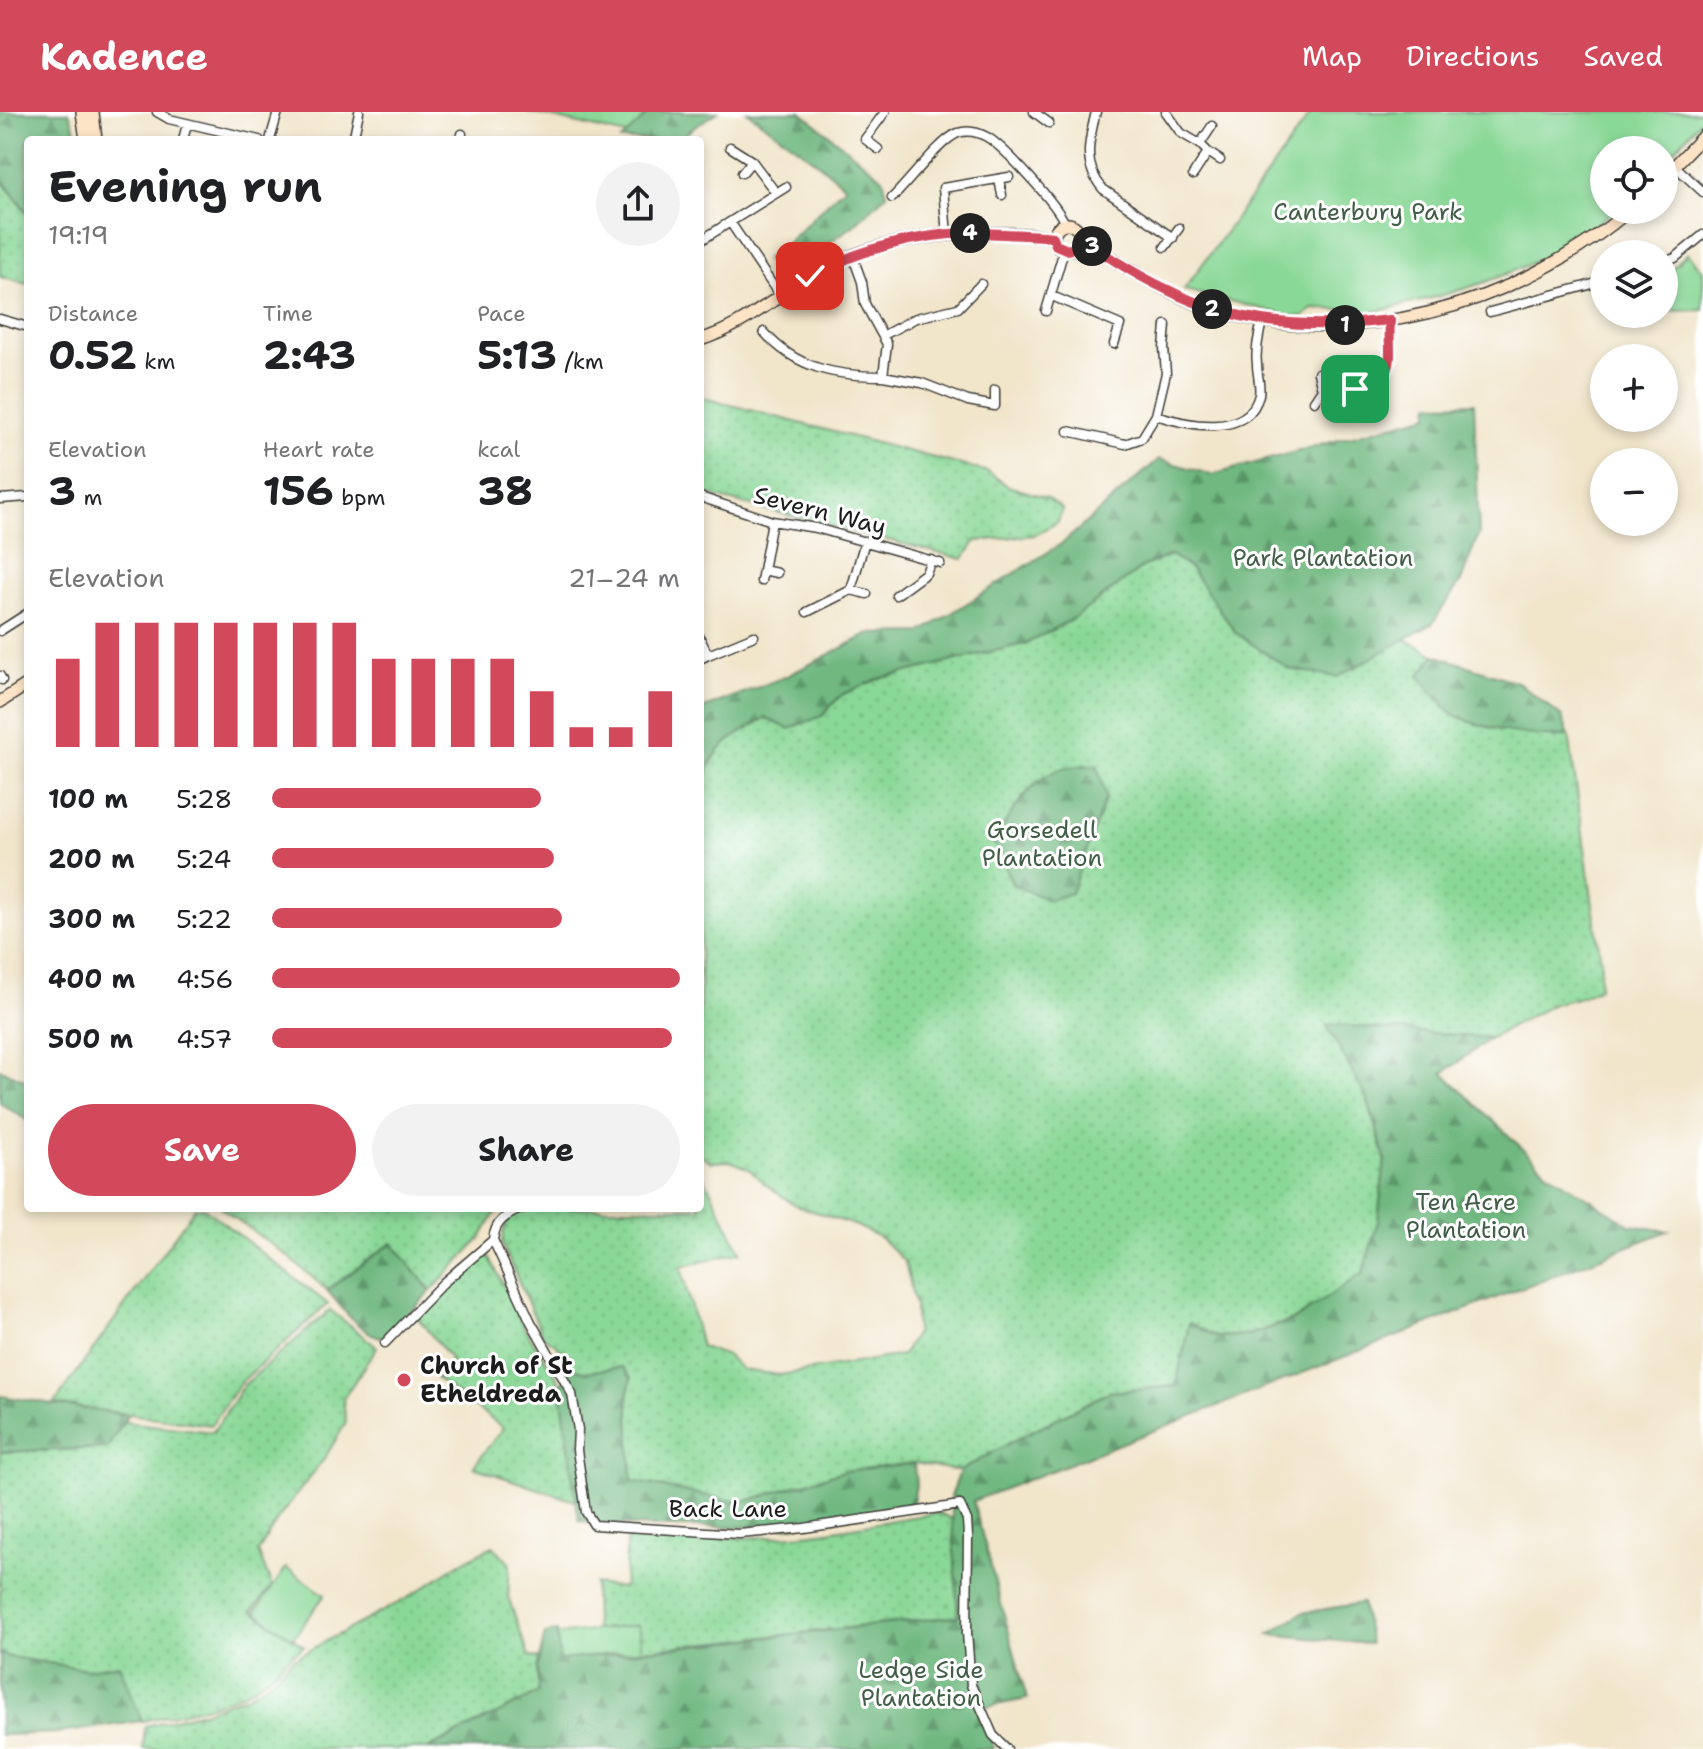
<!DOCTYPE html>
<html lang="en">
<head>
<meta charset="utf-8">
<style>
	:root { --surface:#fff; --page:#f2f2f2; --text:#202124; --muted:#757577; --accent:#d1495b }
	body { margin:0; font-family:"Shantell Sans",sans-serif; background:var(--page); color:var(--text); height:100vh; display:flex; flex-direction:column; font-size:30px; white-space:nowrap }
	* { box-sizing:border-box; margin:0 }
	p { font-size:26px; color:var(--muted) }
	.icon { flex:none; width:44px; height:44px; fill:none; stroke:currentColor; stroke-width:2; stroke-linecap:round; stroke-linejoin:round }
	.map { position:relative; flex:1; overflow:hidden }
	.side { position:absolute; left:24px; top:24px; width:680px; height:1076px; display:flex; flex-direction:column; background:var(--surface); border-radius:8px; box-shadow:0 4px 12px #0003 }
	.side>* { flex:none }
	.buttons { position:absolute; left:1590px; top:24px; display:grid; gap:16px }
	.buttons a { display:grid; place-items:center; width:88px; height:88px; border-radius:50%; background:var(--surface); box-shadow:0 4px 12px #0003; font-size:40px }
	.pin { position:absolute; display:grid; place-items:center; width:68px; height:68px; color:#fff; margin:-34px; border-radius:16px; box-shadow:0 4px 12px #0006 }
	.km { position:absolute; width:40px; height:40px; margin:-20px; border-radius:50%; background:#222; color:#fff; font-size:22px; line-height:40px; text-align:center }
	.round { display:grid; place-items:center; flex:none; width:84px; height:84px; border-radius:42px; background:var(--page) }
	.summary { display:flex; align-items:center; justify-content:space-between; height:136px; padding:0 24px }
	h1 { font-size:44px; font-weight:700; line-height:60px }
	.metrics { display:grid; grid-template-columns:repeat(3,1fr); gap:12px; height:136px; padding:8px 24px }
	.metrics div { display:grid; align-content:center }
	.metrics b { font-size:40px; font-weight:700 }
	.metrics small { font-size:22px; font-weight:400 }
	.metrics p { font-size:22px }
	.chart { height:224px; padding:16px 24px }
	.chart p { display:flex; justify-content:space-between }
	.chart svg { width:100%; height:144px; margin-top:8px; stroke:var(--accent); stroke-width:6 }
	.cta { display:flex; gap:16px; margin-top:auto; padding:16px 24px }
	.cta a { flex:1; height:92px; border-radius:48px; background:var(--accent); color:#fff; font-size:32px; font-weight:700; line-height:92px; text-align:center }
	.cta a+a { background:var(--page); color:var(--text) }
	ul { padding:0 24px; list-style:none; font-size:26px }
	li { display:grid; grid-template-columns:128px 96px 1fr; align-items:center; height:60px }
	li i { height:20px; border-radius:10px; background:var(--accent) }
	header { display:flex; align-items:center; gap:48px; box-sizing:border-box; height:112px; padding:0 40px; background:var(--accent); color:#fff }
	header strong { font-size:38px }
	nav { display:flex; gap:44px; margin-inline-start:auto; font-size:28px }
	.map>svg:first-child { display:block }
</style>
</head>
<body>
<header>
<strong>Kadence</strong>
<nav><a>Map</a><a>Directions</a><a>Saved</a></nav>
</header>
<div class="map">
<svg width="1703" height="1637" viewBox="0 0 1703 1637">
	<defs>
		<pattern id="grass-dots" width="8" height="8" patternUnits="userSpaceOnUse" patternTransform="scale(2)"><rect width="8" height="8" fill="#8ad897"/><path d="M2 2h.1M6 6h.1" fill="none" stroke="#76b982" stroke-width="1.8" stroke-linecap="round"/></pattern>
		<pattern id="forest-firs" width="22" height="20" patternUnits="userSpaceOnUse" patternTransform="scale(2)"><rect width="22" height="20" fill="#6fb880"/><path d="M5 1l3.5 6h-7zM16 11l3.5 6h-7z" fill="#5a9568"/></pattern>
	</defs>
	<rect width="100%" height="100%" fill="#fff"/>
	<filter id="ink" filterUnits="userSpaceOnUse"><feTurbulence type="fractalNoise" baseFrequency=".0125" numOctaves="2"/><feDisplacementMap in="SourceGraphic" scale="16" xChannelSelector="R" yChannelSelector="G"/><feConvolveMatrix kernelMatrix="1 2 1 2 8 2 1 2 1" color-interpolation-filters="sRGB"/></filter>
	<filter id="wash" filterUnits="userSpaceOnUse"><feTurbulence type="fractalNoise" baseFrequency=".006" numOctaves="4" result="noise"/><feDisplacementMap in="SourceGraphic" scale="32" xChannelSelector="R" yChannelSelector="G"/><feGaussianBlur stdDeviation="1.8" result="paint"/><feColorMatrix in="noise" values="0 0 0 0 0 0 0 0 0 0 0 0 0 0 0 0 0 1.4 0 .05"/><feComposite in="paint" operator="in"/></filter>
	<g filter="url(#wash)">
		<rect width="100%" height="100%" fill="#f1e5ca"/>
		<!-- grass -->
		<path fill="url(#grass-dots)" stroke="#537a5a" stroke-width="2" d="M0,67l28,35v70l-28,-7z
			M700,285l288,75 20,14 39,12 15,11 -4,13 -24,13 -58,6 -13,18 -263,-66z
			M1171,443l20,14 45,64 101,44 68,-38 30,16 -16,21 136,62 14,-3 32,227 -2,26 -19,9 -27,7 -62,34 -164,-13 41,76 17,57 -7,64 -15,51 -67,46 -47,16 -32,2 -41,49 -67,6 -83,42 -66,37 -46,-8 -70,8 -97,30 -20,-1 -95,-19 -4,-85 3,-18 -9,-11 -36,5 -12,-4 -17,-23 -14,-9 -41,-92c1,-21 6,-26 24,-36h174v-39l41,83 -60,15 20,80 27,9 14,14 38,5 122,-20 14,-22 -1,-27 -10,-44 -24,-24 -24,-12 -62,-21 -30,-21 -16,-15 -19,-8 -19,1 -11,-8v-363l9,-29 15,-19 41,-25 57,-2 19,-21 37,-16 149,-36 46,-24 71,-53z
			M195,1096h9l124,96 -89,80 -28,41 -157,-21z
			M221,1096h277l-17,30 -50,53 -40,-48 -64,47 -37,-32z
			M489,1144l35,72 32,47 4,9 18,118 -105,-35 30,-39 -67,-50 15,-18 -33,-42 48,-50z
			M330,1198l47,37 -34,52 3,24 -22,36 -47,61 -19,32 14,34 -20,25 52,35c-17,10 -28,25 -43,36 -34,24 -79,30 -119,39l-24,-57 -31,5 -78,-12 -9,-4v-201l107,-4 17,-26 89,10 30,-46z
			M940,1401l13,7 5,96 -316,34 -4,-25 -43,5 -1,-46 30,4 3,-55c56,6 110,7 166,2 49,-4 98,-16 147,-22z
			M493,1434l17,17 -2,34 21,59 10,3 -1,34 -110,56h-285l2,-23 58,-14 45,-17 18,-11 28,-26 110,-58 58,-38z"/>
		<!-- forest -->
		<path fill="url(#forest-firs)" stroke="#466a4e" stroke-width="2" d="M0,0h69l9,25v3h-50v74l-28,-38z
			M650,0h68l-24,15 -15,13h-58z
			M747,0h54l82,66 4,16 -34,32 -74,51 -13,-18 15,-10 64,-63 -32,-27z
			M1474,291l5,130 -18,48 -29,43 -95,53 -48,-8 -53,-36 -45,-64 -20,-14 -27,11 -71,53 -46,24 -149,36 -37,16 -19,21 -33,13 -24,-11c-40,25 -50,26 -65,73l2,-82 85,-33 82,-42 51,-1 144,-91 95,-83 53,16 217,-60 1,-11z
			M1435,543l84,28 43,34 7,18c-28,5 -84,-6 -111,-18 -12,-5 -29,-30 -39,-41z
			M1097,653l9,32 -35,96 -22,7 -36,-15 -20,-44c17,-26 35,-59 65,-71 12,-5 27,-4 39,-5z
			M1326,912l165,14 -48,35 103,98 84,54 38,6 -695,270 54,198 -46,9 13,41h-566l110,-56 -1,-25 8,-34 12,-3 4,29 397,-44 -7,-119 9,-26 66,-37 83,-42 67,-6 13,-63 28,14 32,-2 47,-16 67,-46 15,-51 7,-64 -17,-57z
			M0,957l28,12v40l-28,-18z
			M392,1131l39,48 -45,47c-25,-2 -44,-30 -59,-48z
			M623,1255l8,11 -3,18 4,85 95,19 20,1 97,-30 70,-8 2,22 -4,23 -126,19h-138l-69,-6 -19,-137 14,-16 12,4z
			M0,1284l128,19 -21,33 -107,4z
			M1362,1491l8,41 -101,-10 33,-21z
			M0,1541l9,4 78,12 32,-5 23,57 -82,12 -60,2z"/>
		<!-- green -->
		<path fill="#8ad897" stroke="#537a5a" stroke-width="2" d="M528,0h122l-24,23z
			M1312,0h391v6l-39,44v-12h-60v60h10c-73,63 -164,86 -255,105l-3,-5 -43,-1 -9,7h-13l-107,-26z
			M1688,141l15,18v39l-39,1v-36z
			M286,1456l39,27 -32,43 -38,-26z
			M638,1513l4,25 -82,10 -3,-25z"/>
	</g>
	<g filter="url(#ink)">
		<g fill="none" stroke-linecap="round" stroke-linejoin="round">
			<!-- street casing -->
			<g stroke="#3c3a36" stroke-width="11">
				<path id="street" d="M157,0l12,7 90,21
					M1034,0l15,11
					M1096,0c-7,28 -14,53 7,77l70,49
					M1166,0l15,21 19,11
					M183,28l4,-16
					M270,28l8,-28
					M353,28l6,-28
					M461,28l1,-6
					M730,35l22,14 24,32
					M878,37l-13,-10 20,-27
					M1208,40l12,8
					M1675,54l28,26
					M742,61l10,-12
					M1193,63l15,-23 -8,-8 12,-18
					M999,67l3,16
					M892,86c15,-14 49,-59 66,-65 9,-3 20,-1 29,4 17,10 71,68 78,87
					M947,123l-4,-47 66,-11
					M700,129l30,-19
					M1165,135l14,-19
					M853,145l9,25 3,22 22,40 -4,32 39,7 46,18 27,5v-16
					M1664,150l11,-4 28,-23
					M780,184l-50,-74 56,-35
					M1052,184l68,29 -6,19
					M1046,199l18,-61
					M1490,200l114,-31
					M0,207l28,8
					M764,220c32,37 73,44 119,44
					M884,223l32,-17 42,-10 23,-24
					M1318,261l4,16c30,0 67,3 69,-36 1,-11 -2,-22 -1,-33
					M1314,289l8,-12
					M1156,303l10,-42 -2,-25 2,-23
					M1068,319l57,13 17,-6 14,-23c30,10 92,24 103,-20 2,-10 -2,-20 -2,-31 -2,-14 2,-29 5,-43
					M700,385l72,24 44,7 124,35
					M0,387l28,-2
					M763,458l14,3
					M761,469l11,-60
					M851,478l16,4
					M896,483l30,-22 5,-13
					M807,500l44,-22 14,-49
					M0,519l28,-18
					M700,526l8,17 -8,4
					M708,543l46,-19
					M0,564l2,4
					M523,1096c-17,7 -28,13 -30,32l38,82 41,72 6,36 -1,20 9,62 8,13 145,9 65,-6 156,-23 7,15 1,16 -1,97 4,52 22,50 14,14
					M385,1231l58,-60 50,-43"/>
			</g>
			<!-- secondary casing -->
			<g stroke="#3c3a36" stroke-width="14">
				<path id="secondary" d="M82,0l4,28
					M93,0l3,28
					M1664,65l39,-41
					M1054 125a13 13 0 1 1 26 0a13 13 0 1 1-26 0Z
					M1080,129c15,5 28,16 42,24 25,15 53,31 81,41 146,50 313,0 427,-96
					M700,228c42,-13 73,-41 110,-64 71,-42 163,-49 243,-39
					M0,590l28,-18"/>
			</g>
			<!-- street -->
			<use href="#street" stroke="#fff" stroke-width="8"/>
			<!-- secondary -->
			<use href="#secondary" stroke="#fee4c6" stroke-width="11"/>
		</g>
	</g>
	<g fill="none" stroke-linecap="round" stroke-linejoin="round" filter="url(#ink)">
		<!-- route casing -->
		<g stroke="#fff" stroke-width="16">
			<path id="route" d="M810,164c48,-26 105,-42 160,-43 25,0 50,2 74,3l9,1 3,8 12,5 7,-3 5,-6c13,4 25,14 37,21 16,10 32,19 49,27 71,37 146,40 224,31 -3,38 12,57 -35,69"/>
		</g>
		<!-- route -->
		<use href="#route" stroke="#d1495b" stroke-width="10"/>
	</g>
	<!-- markers -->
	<circle fill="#d1495b" stroke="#fff" stroke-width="3" cx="404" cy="1268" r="8"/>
	<g text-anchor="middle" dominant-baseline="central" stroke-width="6" stroke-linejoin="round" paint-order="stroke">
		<!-- park labels -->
		<g font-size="24" fill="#425e47" stroke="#fff">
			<text x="1368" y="100">Canterbury Park</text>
			<text x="1323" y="446">Park Plantation</text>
			<text x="1042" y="718">Gorsedell<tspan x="1042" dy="28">Plantation</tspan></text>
			<text x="1466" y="1090">Ten Acre<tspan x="1466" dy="28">Plantation</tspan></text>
			<text x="921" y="1558">Ledge Side<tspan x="921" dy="28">Plantation</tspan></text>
		</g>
		<!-- street labels -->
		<g font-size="24" fill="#1c1c1c" stroke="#fff">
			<text transform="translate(820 399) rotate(14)">Severn Way</text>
			<text x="728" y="1397">Back Lane</text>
		</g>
		<!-- poi labels -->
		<g font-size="24" font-weight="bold" fill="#1c1c1c" stroke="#fff" text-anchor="start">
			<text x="420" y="1254">Church of St<tspan x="420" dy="28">Etheldreda</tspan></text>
		</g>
	</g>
</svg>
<div class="buttons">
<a><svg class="icon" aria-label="locate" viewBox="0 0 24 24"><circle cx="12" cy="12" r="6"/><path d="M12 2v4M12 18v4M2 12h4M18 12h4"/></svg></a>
<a><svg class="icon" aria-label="layers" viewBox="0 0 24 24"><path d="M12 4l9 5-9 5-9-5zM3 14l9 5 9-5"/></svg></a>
<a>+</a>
<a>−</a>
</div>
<div class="pin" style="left:1355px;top:277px;background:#1e9e55"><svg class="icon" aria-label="arrive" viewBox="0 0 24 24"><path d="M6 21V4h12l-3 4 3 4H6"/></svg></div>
<div class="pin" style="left:810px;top:164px;background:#d93025"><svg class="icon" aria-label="check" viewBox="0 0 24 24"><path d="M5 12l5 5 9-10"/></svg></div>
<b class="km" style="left:1345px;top:213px">1</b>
<b class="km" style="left:1212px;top:197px">2</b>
<b class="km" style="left:1092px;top:134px">3</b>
<b class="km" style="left:970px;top:121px">4</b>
<section class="side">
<div class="summary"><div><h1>Evening run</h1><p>19:19</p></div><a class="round"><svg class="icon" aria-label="share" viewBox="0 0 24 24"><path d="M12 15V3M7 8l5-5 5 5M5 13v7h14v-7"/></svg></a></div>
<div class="metrics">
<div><p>Distance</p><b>0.52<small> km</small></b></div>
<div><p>Time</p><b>2:43</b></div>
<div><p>Pace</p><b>5:13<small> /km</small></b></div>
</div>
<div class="metrics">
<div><p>Elevation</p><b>3<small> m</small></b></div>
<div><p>Heart rate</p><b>156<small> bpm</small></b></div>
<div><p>kcal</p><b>38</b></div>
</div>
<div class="chart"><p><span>Elevation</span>21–24 m</p>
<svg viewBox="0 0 160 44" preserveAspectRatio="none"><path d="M5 44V17M15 44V6M25 44V6M35 44V6M45 44V6M55 44V6M65 44V6M75 44V6M85 44V17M95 44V17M105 44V17M115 44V17M125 44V27M135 44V38M145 44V38M155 44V27"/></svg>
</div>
<ul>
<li><b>100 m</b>5:28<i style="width:66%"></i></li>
<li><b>200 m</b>5:24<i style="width:69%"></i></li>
<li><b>300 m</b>5:22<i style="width:71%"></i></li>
<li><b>400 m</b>4:56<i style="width:100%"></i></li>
<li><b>500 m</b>4:57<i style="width:98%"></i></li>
</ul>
<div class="cta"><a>Save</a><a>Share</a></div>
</section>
</div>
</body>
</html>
